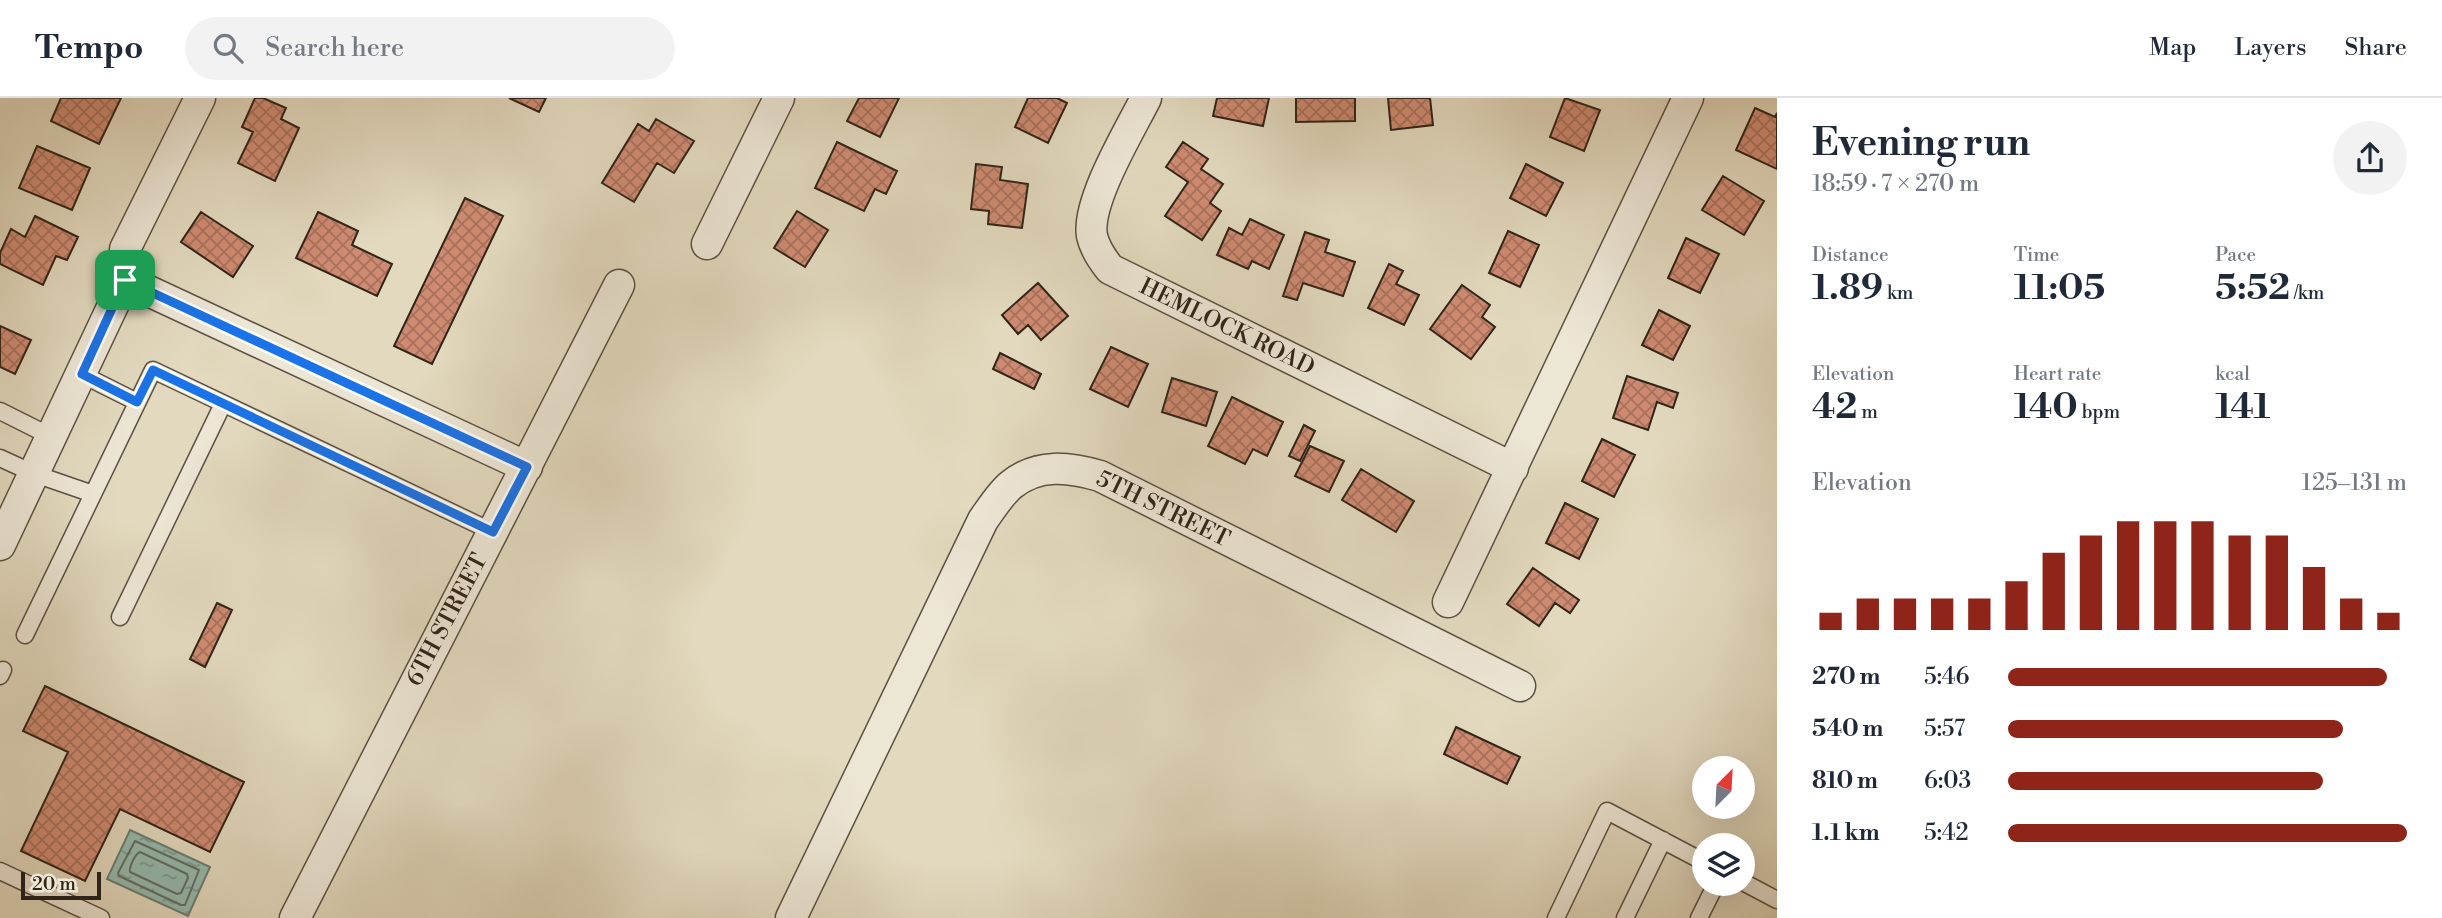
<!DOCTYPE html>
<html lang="en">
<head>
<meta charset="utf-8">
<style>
	:root { --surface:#fff; --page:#f2f2f3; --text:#1f2937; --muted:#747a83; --line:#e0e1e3; --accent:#8f2418 }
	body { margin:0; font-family:"Libre Bodoni",serif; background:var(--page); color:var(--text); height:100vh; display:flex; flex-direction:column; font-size:26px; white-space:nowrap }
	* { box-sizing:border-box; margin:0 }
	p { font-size:23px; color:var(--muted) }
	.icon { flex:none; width:38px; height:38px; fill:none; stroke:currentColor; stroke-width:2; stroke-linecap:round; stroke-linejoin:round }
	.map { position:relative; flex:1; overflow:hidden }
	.details { display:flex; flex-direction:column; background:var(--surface); width:665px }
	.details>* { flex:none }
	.needle { width:46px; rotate:24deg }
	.fabs { position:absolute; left:1692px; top:658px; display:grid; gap:14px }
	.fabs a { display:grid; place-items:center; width:63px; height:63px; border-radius:50%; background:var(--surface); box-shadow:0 7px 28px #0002; font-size:35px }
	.scale { position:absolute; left:21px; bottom:18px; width:80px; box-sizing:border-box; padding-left:7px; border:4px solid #302419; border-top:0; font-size:19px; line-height:24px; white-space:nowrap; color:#302419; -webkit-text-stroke:5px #ece6d5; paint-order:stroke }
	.pin { position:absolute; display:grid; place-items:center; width:60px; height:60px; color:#fff; margin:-30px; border-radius:14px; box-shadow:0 4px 10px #0006 }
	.round { display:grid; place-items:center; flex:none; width:74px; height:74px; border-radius:37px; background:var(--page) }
	.headline { display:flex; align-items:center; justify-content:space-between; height:119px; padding:0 35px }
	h1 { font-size:38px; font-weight:700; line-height:52px }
	.figures { display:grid; grid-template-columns:repeat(3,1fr); gap:10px; height:119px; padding:7px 35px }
	.figures div { display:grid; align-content:center }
	.figures b { font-size:35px; font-weight:700 }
	.figures small { font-size:19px; font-weight:400 }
	.figures p { font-size:19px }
	.chart { height:196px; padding:14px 35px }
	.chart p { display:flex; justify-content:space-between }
	.chart svg { width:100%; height:126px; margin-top:7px; stroke:var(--accent); stroke-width:6 }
	ul { padding:0 35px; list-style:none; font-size:23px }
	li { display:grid; grid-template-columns:112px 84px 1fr; align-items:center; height:52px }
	li i { height:18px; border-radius:9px; background:var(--accent) }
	header { display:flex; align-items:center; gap:42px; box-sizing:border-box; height:98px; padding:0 35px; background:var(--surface); border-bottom:2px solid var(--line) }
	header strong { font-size:33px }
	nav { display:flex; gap:38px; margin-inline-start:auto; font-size:24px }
	.search { width:490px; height:63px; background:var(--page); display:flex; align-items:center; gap:18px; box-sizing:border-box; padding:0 24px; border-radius:38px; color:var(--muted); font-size:26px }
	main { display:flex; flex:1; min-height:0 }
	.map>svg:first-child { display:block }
</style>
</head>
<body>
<header>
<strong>Tempo</strong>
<div class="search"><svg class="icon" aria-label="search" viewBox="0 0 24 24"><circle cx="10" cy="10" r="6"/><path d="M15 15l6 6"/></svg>Search here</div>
<nav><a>Map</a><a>Layers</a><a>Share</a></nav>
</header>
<main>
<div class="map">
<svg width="1777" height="820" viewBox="0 0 1777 820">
	<defs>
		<pattern id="water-ripples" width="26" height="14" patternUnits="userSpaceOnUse" patternTransform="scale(1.75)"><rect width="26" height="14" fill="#95baad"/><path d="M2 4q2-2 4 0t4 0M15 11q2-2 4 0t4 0" fill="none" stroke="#7a978c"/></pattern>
		<pattern id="building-cross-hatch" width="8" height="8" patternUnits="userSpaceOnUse" patternTransform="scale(1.75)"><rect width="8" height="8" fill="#cf8b71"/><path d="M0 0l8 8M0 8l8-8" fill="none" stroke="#a8715c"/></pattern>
	</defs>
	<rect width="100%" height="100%" fill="#e2d9be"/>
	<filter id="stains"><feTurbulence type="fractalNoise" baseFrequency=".00286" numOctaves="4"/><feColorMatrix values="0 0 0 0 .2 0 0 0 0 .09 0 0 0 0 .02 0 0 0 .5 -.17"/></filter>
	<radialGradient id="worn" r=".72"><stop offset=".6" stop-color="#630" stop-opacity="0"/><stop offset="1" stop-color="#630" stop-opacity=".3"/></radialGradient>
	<!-- water -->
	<path fill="url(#water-ripples)" stroke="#6d7e72" stroke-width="2" d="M130,732l80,37 -22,49 -81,-37z"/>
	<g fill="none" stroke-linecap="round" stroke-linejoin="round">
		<!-- shore -->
		<path stroke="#626f63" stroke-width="2" d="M135,743l64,29 -14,35h-4l-62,-29 -1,-3z
			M140,754l47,22 1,4 -7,15 -4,1 -47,-22c-1,-5 5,-18 10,-20z"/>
	</g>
	<!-- building -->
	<path fill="url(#building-cross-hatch)" stroke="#302419" stroke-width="2" d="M61,0h60l-22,46 -48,-23z
		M255,0h8l23,10 -5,11 18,9 -24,53 -37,-18 15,-31 -11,-5z
		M509,0h37l-7,14z
		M859,0h40l-19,39 -33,-16z
		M1028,0h29l10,5 -19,40 -33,-16z
		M1217,0h52l-6,28 -50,-10z
		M1296,0h59v23l-59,1z
		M1388,0h42l3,27 -42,5z
		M1565,0l35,12 -16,41 -34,-14z
		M1755,10l20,9 2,-4v56l-41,-19z
		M656,21l38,22 -20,32 -17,-10 -23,39 -32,-19 36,-59 11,7z
		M837,44l60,29 -11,23 -11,-5 -11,22 -49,-23z
		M1183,44l25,17 -7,10 22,15 -13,19 11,8 -19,29 -37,-24 23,-34 -22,-15z
		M37,48l53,22 -18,42 -53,-22z
		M976,66l26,3 -2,13 28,4 -6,44 -34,-4 1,-13 -18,-2z
		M1526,66l37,19 -17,33 -36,-18z
		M1723,78l41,25 -20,34 -42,-25z
		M465,100l38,18 -71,148 -38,-18z
		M797,113l31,19 -23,37 -31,-19z
		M201,114l52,34 -20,31 -52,-35z
		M318,114l40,19 -6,14 40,19 -15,32 -81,-38z
		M35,118l43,21 -11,23 -11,-4 -13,29 -43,-21v-11l11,-24 14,8z
		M1250,121l34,16 -15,34 -17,-8 -4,8 -31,-14 12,-27 13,7z
		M1508,133l31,14 -19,42 -31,-14z
		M1305,134l24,8 -4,12 30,10 -12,34 -40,-13 -6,17 -14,-4z
		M1686,140l33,16 -19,39 -32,-15z
		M1389,166l14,7 -7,13 23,11 -15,30 -36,-17z
		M1038,185l30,33 -27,24 -13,-15 -10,9 -16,-19z
		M1462,187l28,20 -8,12 13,10 -24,32 -41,-30z
		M1659,212l31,16 -17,34 -31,-15z
		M0,228l31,14 -16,34 -15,-7z
		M1111,249l37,17 -20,43 -38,-18z
		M1000,255l41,21 -7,15 -41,-20z
		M1627,278l51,17 -5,15 -16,-6 -9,28 -35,-12z
		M1172,280l45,14 -11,34 -44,-14z
		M1232,299l51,25 -16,34 -14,-7 -8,15 -37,-18z
		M1304,327l11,6 -15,30 -11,-5z
		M1602,341l33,16 -21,42 -32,-16z
		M1310,348l34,15 -15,31 -34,-16z
		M1361,371l53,32 -18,31 -54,-32z
		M1565,405l33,16 -19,40 -33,-16z
		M1533,470l46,32 -9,13 -15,-10 -16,23 -32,-22z
		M217,505l15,7 -27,57 -15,-8z
		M45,588l199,96 -34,70 -90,-43 -35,72 -64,-30 47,-99 -45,-21z
		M1456,629l64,30 -13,27 -63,-30z"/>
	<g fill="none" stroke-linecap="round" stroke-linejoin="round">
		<!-- service casing -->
		<g stroke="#5c5142" stroke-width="19">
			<path id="service" d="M81,276l56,28
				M0,313l52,26
				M0,360l35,16 58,20
				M120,519l103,-213
				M25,537l128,-265 340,162
				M0,578l3,-6
				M0,773l101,47
				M1743,784l34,18
				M1556,820l51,-107 97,51
				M1625,820l38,-78
				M1699,820l17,-34"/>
		</g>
		<!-- minor casing -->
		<g stroke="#5c5142" stroke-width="33">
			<path id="minor" d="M1146,0c-16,32 -60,104 -54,138 3,13 10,23 18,33l403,199
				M707,146l72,-146
				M125,182l402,187
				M0,447l125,-265v-31l75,-151
				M1448,504l240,-504
				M295,820l324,-633
				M791,820l192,-398c8,-11 17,-26 28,-35 27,-22 58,-18 89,-9l420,210"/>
		</g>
		<!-- service -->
		<use href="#service" stroke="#ece6d5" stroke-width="16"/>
		<!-- minor -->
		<use href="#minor" stroke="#ece6d5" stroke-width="30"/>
	</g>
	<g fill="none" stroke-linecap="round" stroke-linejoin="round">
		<!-- route casing -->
		<g stroke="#fff" stroke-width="14">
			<path id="route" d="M125,182l402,187 -34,65 -340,-162 -16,32 -55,-28z"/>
		</g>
		<!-- route -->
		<use href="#route" stroke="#1a73e8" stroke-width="9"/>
	</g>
	<g text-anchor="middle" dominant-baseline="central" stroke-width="5" stroke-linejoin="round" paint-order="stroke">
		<!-- street labels -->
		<g font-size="23" fill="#302419" stroke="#ece6d5">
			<text transform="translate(1227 229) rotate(26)">HEMLOCK ROAD</text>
			<text transform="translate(1163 411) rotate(26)">5TH STREET</text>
			<text transform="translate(447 522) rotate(-62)">6TH STREET</text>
		</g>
	</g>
	<rect width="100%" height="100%" filter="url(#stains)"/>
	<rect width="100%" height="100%" fill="url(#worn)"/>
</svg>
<div class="fabs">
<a><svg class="needle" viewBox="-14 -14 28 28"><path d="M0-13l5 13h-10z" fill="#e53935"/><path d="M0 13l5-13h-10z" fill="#747a83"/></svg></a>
<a><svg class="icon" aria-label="layers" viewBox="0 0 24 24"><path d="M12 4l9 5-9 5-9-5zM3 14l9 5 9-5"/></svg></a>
</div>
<div class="scale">20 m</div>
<div class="pin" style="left:125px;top:182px;background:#1e9e55"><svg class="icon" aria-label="arrive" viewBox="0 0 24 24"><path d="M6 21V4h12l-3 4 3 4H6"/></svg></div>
</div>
<section class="details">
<div class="headline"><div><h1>Evening run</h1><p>18:59 · 7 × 270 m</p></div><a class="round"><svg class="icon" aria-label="share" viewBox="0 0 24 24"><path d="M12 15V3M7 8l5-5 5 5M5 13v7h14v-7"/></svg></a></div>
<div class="figures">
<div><p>Distance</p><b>1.89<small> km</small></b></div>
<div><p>Time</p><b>11:05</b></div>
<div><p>Pace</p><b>5:52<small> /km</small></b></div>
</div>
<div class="figures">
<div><p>Elevation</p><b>42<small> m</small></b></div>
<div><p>Heart rate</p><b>140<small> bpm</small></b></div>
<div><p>kcal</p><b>141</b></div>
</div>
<div class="chart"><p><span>Elevation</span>125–131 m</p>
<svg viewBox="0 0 160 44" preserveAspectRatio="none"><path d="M5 44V38M15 44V33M25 44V33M35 44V33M45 44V33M55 44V27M65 44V17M75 44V11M85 44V6M95 44V6M105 44V6M115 44V11M125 44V11M135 44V22M145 44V33M155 44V38"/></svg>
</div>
<ul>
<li><b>270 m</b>5:46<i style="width:95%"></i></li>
<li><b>540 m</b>5:57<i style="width:84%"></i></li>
<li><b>810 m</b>6:03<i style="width:79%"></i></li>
<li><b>1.1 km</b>5:42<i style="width:100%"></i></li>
</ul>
</section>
</main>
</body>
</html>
